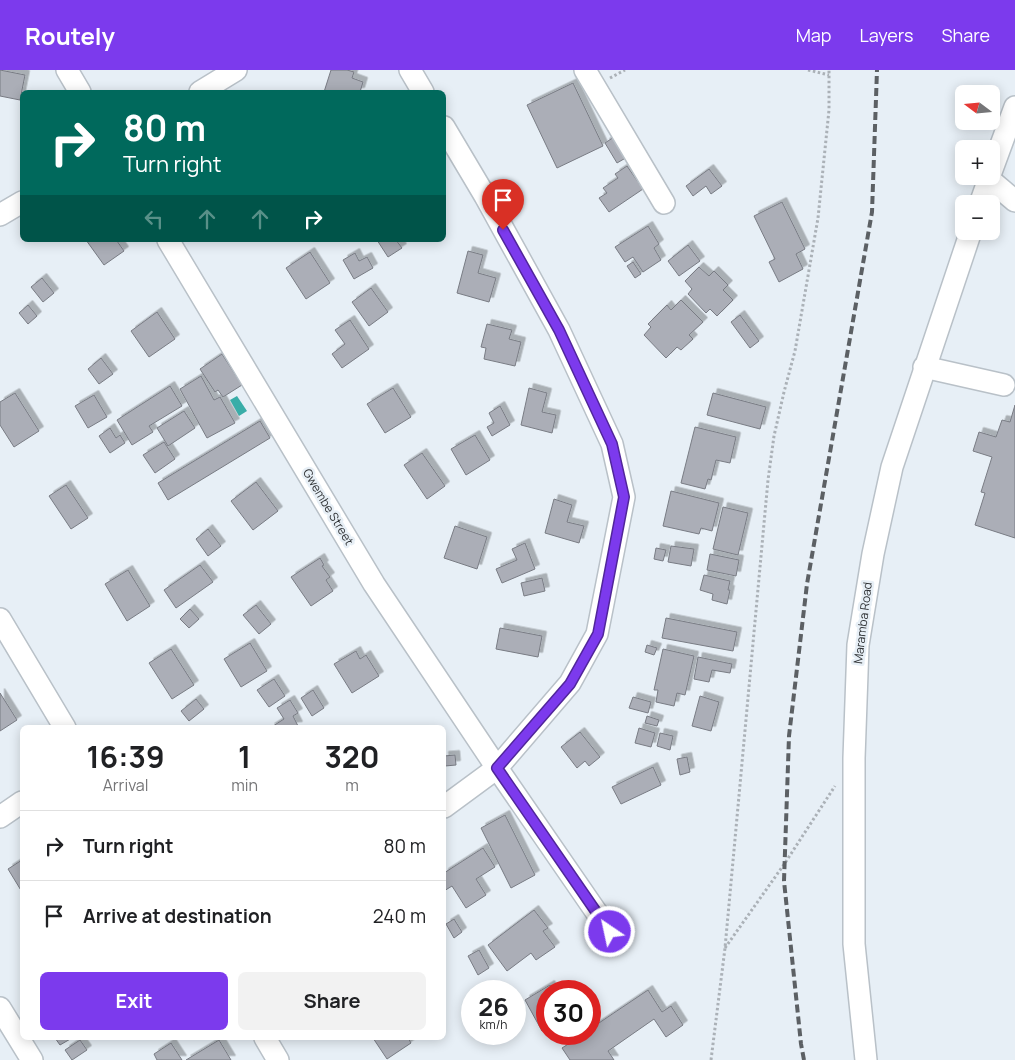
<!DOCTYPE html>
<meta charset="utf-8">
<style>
:root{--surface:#fff;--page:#f2f2f2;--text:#202124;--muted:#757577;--line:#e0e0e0;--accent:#7c3aed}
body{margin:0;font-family:Manrope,sans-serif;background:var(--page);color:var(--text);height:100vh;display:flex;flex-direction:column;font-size:19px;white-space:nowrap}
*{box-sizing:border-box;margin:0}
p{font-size:16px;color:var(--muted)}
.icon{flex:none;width:28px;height:28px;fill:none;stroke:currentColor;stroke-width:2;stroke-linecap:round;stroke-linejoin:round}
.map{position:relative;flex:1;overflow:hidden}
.side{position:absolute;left:20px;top:655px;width:426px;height:315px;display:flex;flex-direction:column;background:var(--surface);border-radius:8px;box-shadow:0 2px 12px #0003}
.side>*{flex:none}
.top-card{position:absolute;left:20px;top:20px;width:426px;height:152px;border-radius:8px;box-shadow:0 2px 12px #0003;background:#00695c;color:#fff;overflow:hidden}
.needle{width:32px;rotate:286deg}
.tools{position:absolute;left:955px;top:15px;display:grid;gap:10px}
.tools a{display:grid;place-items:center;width:45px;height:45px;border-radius:8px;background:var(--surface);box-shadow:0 2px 12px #0003;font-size:25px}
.speed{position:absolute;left:461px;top:910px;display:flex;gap:10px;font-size:25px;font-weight:700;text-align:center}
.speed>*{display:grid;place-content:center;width:65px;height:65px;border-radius:50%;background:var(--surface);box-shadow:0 2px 12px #0003;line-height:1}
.speed small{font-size:12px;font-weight:400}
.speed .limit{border:8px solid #d22;background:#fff;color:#111}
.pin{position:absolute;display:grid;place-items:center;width:42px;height:42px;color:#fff;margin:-51px -21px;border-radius:50% 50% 50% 0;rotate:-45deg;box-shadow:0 0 5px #0007}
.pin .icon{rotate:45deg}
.me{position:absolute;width:55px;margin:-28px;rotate:326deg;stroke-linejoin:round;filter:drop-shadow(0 0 4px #0008)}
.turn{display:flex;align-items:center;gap:18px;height:105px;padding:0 20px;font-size:22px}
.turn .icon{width:65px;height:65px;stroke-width:2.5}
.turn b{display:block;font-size:35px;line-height:42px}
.lanes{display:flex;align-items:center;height:48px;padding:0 20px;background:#0003;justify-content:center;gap:25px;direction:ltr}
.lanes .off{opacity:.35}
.eta{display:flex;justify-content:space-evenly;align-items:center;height:85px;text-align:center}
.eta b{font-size:30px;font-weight:700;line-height:35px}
.cta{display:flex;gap:10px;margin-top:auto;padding:10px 20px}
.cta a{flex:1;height:58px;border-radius:8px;background:var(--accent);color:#fff;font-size:20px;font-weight:700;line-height:58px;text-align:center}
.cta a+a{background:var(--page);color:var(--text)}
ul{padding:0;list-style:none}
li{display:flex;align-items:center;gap:15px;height:70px;padding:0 20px;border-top:1px solid var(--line)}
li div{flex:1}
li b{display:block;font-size:19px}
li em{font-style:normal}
header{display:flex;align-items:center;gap:30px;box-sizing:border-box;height:70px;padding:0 25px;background:var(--accent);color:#fff}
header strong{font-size:24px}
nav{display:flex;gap:28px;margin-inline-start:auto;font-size:18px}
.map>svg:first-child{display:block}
</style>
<header>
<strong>Routely</strong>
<nav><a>Map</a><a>Layers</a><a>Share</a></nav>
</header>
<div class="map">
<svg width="1015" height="990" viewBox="0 0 1015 990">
<defs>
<filter id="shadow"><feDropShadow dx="4.5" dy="-4.5" stdDeviation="0" flood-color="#0004"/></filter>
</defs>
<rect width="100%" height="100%" fill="#e7eff6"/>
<!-- water -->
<polygon fill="#39ada8" points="237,326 247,341 239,346 230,330"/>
<!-- building -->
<g fill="#abaeb7" stroke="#797c84" filter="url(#shadow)">
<polygon points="0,0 25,5 20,30 0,26"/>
<polygon points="331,0 347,0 354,2 352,8 363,12 360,22 324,22"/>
<polygon points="573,13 603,76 557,98 527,35"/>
<polygon points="617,65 629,86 617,93 605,73"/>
<polygon points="627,96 643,119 609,142 599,128 607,123 603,118 618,108 615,104"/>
<polygon points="709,99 722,116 711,124 706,116 693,126 686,116"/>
<polygon points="782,132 805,179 796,184 803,199 779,212 769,192 775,189 754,146"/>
<polygon points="648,156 659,174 654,178 661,190 643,202 633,187 625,192 615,177"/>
<polygon points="86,170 119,170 117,171 124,181 104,195"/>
<polygon points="377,170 396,170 402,178 388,187"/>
<polygon points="688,175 700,191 679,206 668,191"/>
<polygon points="468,181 483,185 478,203 496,208 489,232 457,223"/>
<polygon points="310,182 330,213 306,229 286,198"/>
<polygon points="355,183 359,191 367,187 373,198 354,209 343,190"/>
<polygon points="633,192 641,204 635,208 627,196"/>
<polygon points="699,197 709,206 714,201 728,215 723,220 733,230 717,246 710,239 706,243 688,224 692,219 685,211"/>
<polygon points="42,208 54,223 43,232 31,217"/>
<polygon points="371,218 388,242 369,256 352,232"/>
<polygon points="681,230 703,252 689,265 693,269 681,280 677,277 666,288 644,265 651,257 648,254 667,235 671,240"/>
<polygon points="28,235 37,246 28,254 19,243"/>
<polygon points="157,242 175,269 149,287 131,261"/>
<polygon points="740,245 759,271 750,278 731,252"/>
<polygon points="350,250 369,279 342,298 332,284 345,274 335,260"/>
<polygon points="487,254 512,260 509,269 521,272 515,296 484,289 486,278 481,277"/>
<polygon points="222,284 242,315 223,327 218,320 215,322 200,299"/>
<polygon points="101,288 113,304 99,314 88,299"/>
<polygon points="201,306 214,330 220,327 235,353 207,368 180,319"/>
<polygon points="170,316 182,336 149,356 153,362 132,375 117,350"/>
<polygon points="393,318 411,347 385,363 367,334"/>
<polygon points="529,318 547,323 542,342 556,345 552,363 521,355"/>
<polygon points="15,323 39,361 14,377 0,355 0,332"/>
<polygon points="713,323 766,337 760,359 707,345"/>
<polygon points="94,325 107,347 88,358 75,336"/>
<polygon points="1015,335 1015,468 975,455 985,423 981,422 992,387 973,381 979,362 996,367 1002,350 1010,352"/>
<polygon points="500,336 510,355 492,366 487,357 494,353 489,343"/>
<polygon points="184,341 195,358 168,376 157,358"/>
<polygon points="260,351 270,368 168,430 158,413"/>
<polygon points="695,357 736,367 730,393 716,390 711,410 708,409 705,419 681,413"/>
<polygon points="110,358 116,368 120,365 125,373 110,383 99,366"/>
<polygon points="475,365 490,390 466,405 451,379"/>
<polygon points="164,372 175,389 155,403 143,385"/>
<polygon points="422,383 445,416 427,429 404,395"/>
<polygon points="256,412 278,441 253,460 231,431"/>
<polygon points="66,415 88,448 71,459 49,426"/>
<polygon points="671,421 719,433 712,461 701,458 699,464 663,456"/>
<polygon points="554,429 572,435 567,452 584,456 579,473 545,463"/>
<polygon points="723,437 748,443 738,485 713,479"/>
<polygon points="455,456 487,467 477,499 444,488"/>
<polygon points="208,459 221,476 208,486 196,469"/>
<polygon points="525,473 535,499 502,513 496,499 517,490 512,479"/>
<polygon points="671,476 694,479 691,496 668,492"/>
<polygon points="656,478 666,480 663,491 654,489"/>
<polygon points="710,484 739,490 736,506 707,500"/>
<polygon points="320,488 324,495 322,496 330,507 326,510 333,521 311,536 291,507"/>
<polygon points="200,495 213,512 176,538 164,520"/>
<polygon points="128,500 150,536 127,551 105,514"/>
<polygon points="704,505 730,511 728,520 730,520 727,534 712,530 713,524 700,520"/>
<polygon points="542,508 545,521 524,526 521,513"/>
<polygon points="256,535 271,554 259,564 243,545"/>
<polygon points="190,539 199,549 189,558 180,549"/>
<polygon points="666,548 737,562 733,581 662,568"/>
<polygon points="500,558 542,566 538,587 496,579"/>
<polygon points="250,573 267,601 241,617 224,589"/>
<polygon points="647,575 657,578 654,585 645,582"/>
<polygon points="171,579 194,615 172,629 149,593"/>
<polygon points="663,579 694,586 685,625 677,623 674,636 656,632 658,620 654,620"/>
<polygon points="356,581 360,589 366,585 379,606 352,623 334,594"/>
<polygon points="698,587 732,594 730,603 712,600 709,612 694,609"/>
<polygon points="274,609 285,626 269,637 257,620"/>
<polygon points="313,620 324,638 312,646 301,628"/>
<polygon points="0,623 17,650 0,661"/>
<polygon points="700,626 719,632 711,661 692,656"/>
<polygon points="633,627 651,632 648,643 629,638"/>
<polygon points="196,629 204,639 189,651 181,641"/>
<polygon points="290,630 298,643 293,646 298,656 270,658 284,649 277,638"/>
<polygon points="647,646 659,650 657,656 645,653"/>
<polygon points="639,658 655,663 651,677 635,673"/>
<polygon points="580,662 600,687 589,696 585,691 577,698 561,677"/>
<polygon points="660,663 673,666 670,680 657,676"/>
<polygon points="455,685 456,695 445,696 444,686"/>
<polygon points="687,687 690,702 680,705 677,689"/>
<polygon points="653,697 661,715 621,734 612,717"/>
<polygon points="505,745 535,805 511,818 481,758"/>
<polygon points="483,778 495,797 476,809 486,825 466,838 452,816 444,821 444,803"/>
<polygon points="22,790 22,822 8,799"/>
<polygon points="534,840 548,858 543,861 555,877 536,890 531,883 507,901 488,875"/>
<polygon points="454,849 462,862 454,868 446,854"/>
<polygon points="479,880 489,898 478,905 468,886"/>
<polygon points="550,915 553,921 548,921 548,958 542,961 525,930"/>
<polygon points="648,920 662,942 671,936 683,955 666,967 654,949 608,981 614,990 570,990 562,978 584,964 590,964 590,959"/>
<polygon points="472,937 472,951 469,953 463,943"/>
<polygon points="55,968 72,968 60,975"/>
<polygon points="373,968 408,968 411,973 387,989"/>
<polygon points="80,970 87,980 72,990 65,980"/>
<polygon points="219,970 231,990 186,990"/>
<polygon points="171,973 182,990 157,990 154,984"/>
</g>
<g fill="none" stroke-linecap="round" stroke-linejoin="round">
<defs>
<g id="minor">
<polyline points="67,0 80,22"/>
<polyline points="410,0 423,22"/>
<polyline points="585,0 664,133"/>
<polyline points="200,22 236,0"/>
<polyline points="444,57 485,126 559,260 612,374 624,427 597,564 570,613 497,698 444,737"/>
<polyline points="991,102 1015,37"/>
<polyline points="989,109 1015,131"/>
<polyline points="980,134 990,106"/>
<polyline points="0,145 22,132"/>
<polyline points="168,170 374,514 497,698 610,862"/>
<polyline points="924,297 1004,315"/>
<polyline points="0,549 65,658"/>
<polyline points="0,747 22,732"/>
<polyline points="0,938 32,990"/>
<polyline points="265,968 278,990"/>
<polyline points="866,990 854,874 854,688 858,575 873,484 892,397 971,161"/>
</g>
</defs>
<!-- minor casing -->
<use href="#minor" stroke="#b9c1c8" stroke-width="24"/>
<!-- path -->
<g stroke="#abb1b7" stroke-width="3" stroke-dasharray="2.5 2.5" stroke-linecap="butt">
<polyline points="808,0 829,5"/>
<polyline points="610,8 625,0"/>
<polyline points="725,878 785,793 835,716"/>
<polyline points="711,990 725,878 768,410 774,366 784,322 795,281 818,148 829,40 829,0"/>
</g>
<!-- minor -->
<use href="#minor" stroke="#fff" stroke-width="21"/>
<!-- rail -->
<polyline stroke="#5c6064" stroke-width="4" stroke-dasharray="8 4" stroke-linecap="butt" points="804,990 801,974 784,811 789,666 807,514 872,142 877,0"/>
</g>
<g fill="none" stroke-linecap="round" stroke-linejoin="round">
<defs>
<polyline id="route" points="503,160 559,260 612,374 624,427 598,564 570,614 497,698 610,862"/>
</defs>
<!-- route casing -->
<use href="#route" stroke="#51269a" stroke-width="12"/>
<!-- route -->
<use href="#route" stroke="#7c3aed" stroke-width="9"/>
</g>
<g text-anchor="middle" stroke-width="5" stroke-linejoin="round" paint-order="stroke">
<!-- street labels -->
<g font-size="12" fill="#313437" stroke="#e7eff6">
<text transform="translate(328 437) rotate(59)" y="4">Gwembe Street</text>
<text transform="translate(863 553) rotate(-83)" y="4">Maramba Road</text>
</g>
</g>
</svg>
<div class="tools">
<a><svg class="needle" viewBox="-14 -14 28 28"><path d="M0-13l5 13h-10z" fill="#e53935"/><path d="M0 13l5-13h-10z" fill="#757577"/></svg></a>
<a>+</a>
<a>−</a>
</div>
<div class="speed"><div>26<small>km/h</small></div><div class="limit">30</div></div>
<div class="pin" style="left:503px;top:160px;background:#d93025"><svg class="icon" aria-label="arrive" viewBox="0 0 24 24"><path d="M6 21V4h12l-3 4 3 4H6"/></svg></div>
<svg class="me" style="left:610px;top:862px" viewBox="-20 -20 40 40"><circle r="17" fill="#7c3aed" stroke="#fff" stroke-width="3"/><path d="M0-11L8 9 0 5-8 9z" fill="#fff"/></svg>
<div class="top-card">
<div class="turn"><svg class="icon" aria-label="right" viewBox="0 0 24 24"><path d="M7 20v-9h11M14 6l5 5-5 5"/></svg><div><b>80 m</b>Turn right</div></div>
<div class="lanes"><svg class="icon off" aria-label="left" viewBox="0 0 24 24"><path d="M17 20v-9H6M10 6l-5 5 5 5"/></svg><svg class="icon off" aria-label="ahead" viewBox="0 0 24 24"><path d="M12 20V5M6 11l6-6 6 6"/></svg><svg class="icon off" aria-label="ahead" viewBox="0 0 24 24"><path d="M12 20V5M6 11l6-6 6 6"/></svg><svg class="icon" aria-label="right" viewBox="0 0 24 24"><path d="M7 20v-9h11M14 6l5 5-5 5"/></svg></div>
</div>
<section class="side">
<div class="eta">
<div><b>16:39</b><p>Arrival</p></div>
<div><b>1</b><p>min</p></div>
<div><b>320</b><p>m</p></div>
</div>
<ul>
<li><svg class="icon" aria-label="right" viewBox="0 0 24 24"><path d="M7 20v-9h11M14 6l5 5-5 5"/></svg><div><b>Turn right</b></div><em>80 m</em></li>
<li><svg class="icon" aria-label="arrive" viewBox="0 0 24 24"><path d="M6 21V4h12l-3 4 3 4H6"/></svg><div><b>Arrive at destination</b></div><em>240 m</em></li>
</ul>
<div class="cta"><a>Exit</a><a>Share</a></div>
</section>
</div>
